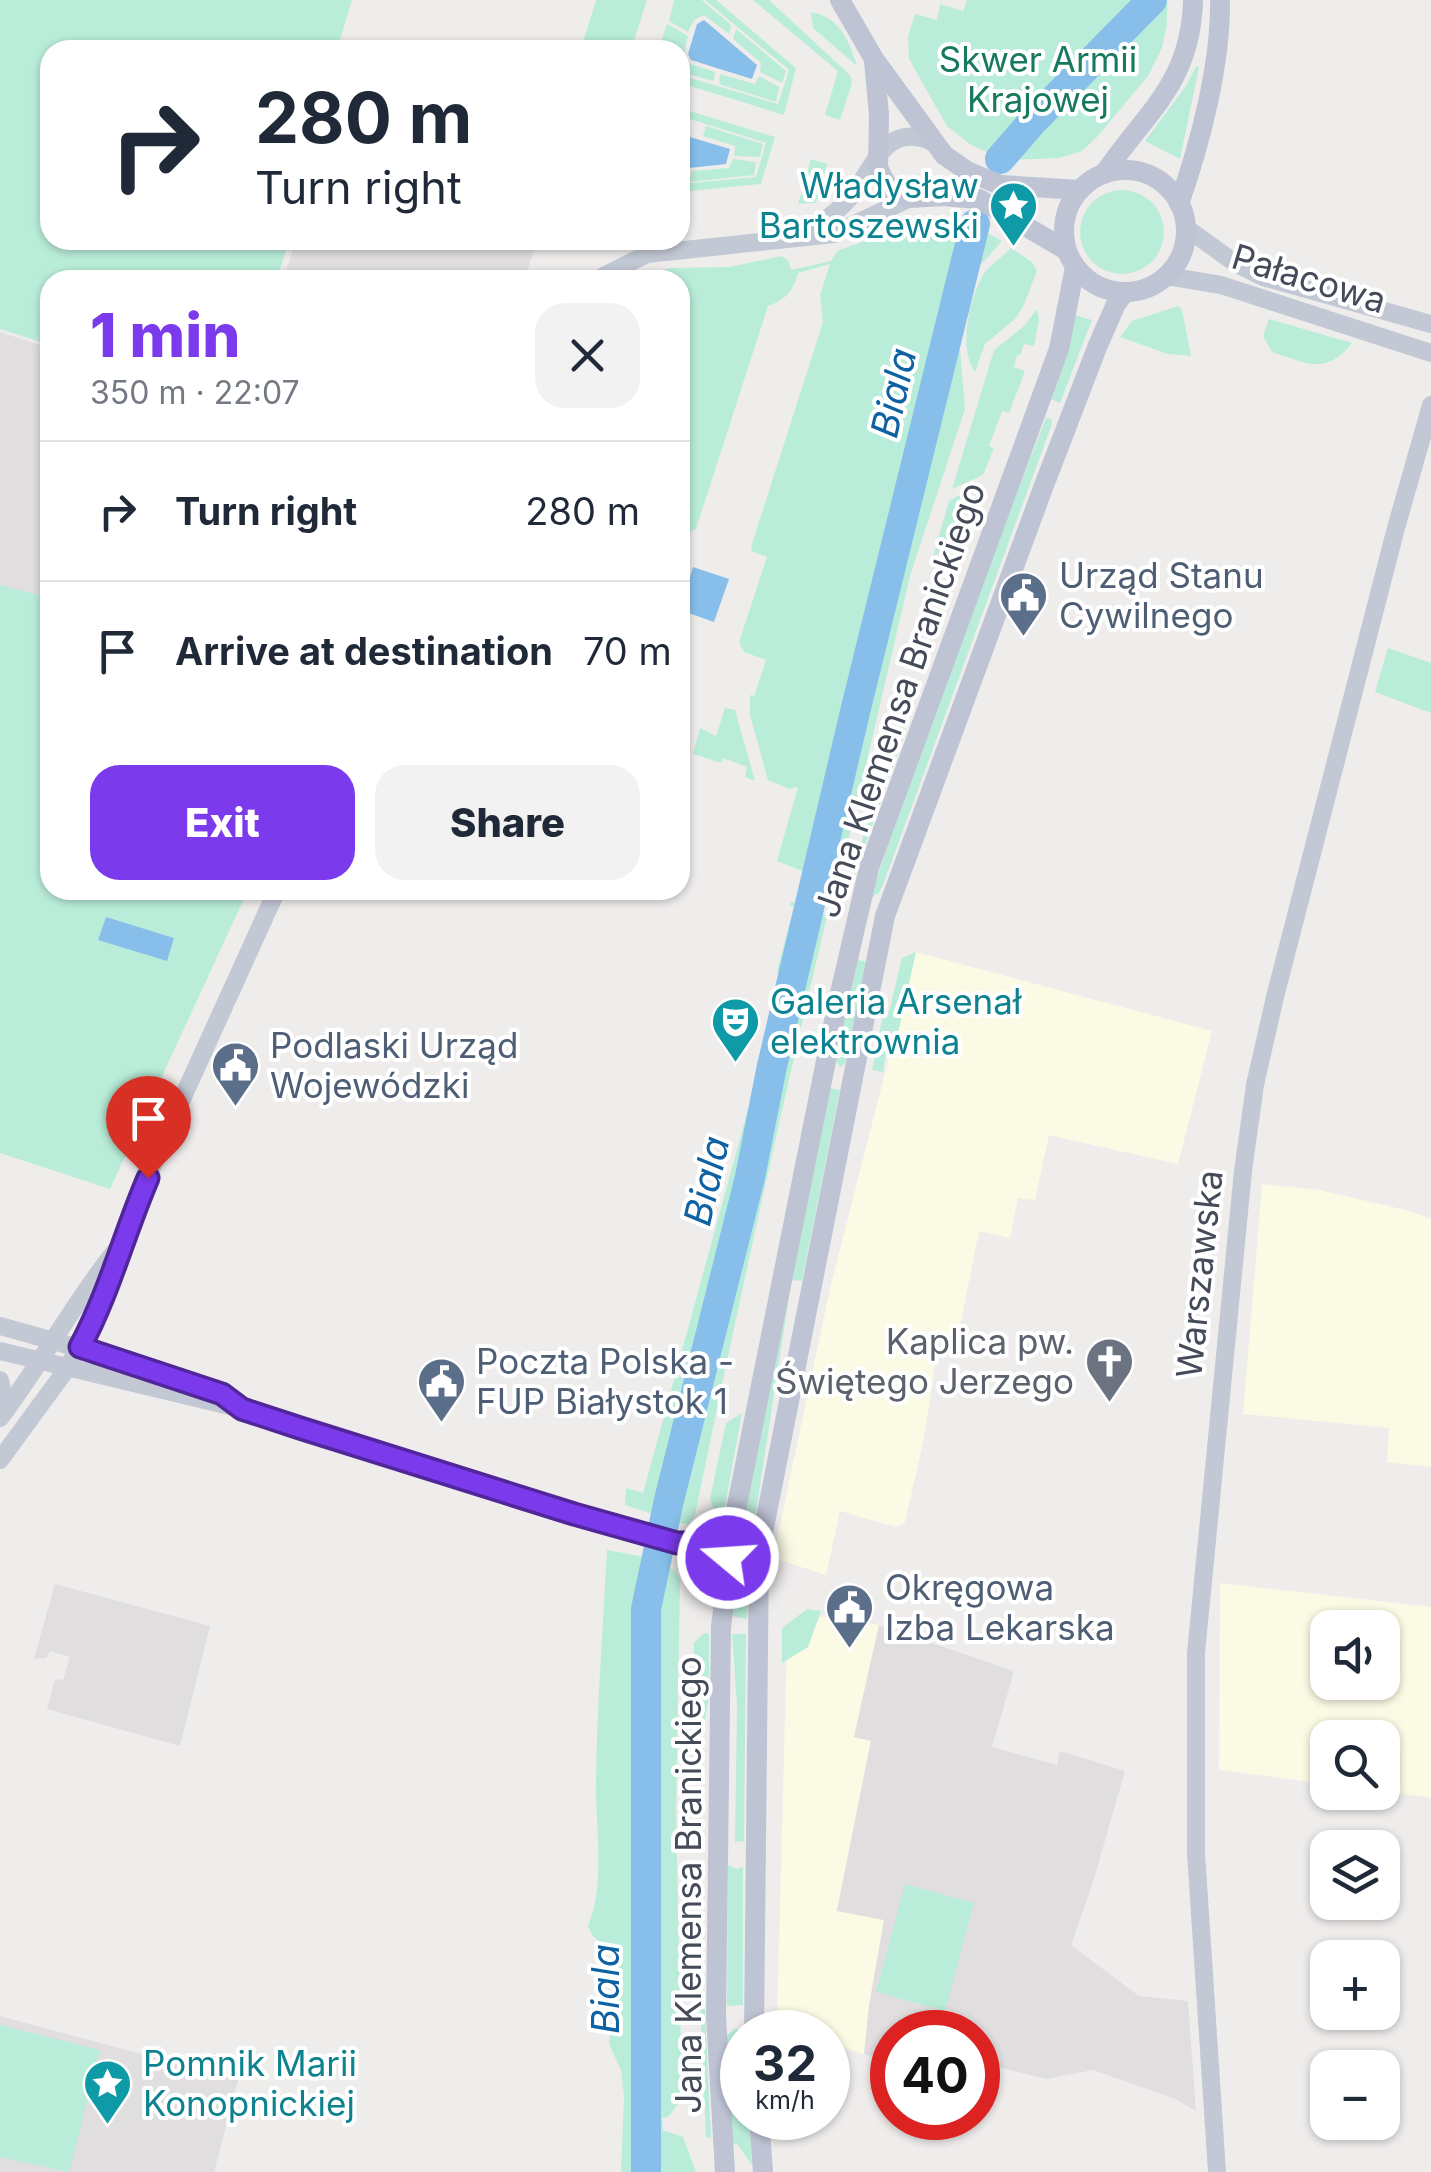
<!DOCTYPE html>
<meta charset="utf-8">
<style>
:root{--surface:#fff;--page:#f2f2f3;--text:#1f2937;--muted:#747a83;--line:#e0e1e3;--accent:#7c3aed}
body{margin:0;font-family:Inter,sans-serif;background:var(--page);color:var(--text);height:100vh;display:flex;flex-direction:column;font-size:38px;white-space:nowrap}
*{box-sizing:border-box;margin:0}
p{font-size:32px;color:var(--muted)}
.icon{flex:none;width:55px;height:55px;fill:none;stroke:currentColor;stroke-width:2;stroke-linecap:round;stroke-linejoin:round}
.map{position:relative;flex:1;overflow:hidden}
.details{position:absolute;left:40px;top:270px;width:650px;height:630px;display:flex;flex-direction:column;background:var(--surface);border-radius:30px;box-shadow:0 2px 8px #0004}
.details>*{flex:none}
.guide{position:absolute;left:40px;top:40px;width:650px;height:210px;border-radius:30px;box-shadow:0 2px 8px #0004;background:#fff;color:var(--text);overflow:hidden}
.fabs{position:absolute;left:1310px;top:1610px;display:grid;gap:20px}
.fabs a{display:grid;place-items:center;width:90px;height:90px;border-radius:20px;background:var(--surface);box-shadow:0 2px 8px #0004;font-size:50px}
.speed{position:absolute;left:720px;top:2010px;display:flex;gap:20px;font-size:50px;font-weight:700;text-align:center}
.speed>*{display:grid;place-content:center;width:130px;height:130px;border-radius:50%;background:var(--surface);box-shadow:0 2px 8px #0004;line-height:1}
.speed small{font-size:25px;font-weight:400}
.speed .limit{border:15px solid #d22;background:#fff;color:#111}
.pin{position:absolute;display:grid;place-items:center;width:85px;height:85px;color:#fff;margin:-102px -42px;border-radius:50% 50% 50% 0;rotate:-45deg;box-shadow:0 0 10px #0007}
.pin .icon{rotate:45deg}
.me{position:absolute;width:110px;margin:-55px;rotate:288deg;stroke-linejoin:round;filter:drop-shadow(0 0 8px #0008)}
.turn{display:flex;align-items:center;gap:35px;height:210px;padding:0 50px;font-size:45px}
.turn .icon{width:130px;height:130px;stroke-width:2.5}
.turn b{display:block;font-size:70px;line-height:85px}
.round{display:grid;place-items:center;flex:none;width:105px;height:105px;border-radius:30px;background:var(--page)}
.headline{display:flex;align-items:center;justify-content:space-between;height:170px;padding:0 50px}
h1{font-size:60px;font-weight:800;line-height:75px;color:var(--accent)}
.button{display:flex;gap:20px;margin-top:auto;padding:20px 50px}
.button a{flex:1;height:115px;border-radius:30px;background:var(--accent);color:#fff;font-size:40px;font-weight:800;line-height:115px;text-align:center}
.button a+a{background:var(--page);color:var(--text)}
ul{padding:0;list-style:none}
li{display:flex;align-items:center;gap:30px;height:140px;padding:0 50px;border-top:2px solid var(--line)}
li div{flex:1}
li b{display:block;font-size:38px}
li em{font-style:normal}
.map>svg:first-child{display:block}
</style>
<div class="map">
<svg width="1431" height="2172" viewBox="0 0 1431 2172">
<rect width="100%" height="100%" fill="#efedec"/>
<!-- commercial -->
<g fill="#fbfae4" fill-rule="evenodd">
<polygon points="916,952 1212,1031 1178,1164 1049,1135 1035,1200 1018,1198 1010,1238 979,1231 957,1341 939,1337 924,1438 905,1522 896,1527 840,1511 826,1575 773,1558 831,1284"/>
<polygon points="1262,1184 1319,1190 1410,1211 1431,1219 1431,1467 1387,1462 1389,1428 1243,1414"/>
<path d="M 1220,1583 L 1431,1607 L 1431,1798 L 1383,1791 L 1382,1738 L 1328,1738 L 1327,1784 L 1219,1770 ZM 1328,1628 L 1382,1628 L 1382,1682 L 1328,1682 Z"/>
<polygon points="810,1615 879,1625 854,1736 871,1740 837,1910 884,1920 869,2006 864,2054 828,2043 828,2032 789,2032 777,2019 787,1641"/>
</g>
<!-- education -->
<g fill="#e0dede">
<polygon points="296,240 487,240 534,251 524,280 283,280"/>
<polygon points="0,332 50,348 50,598 0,585"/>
<polygon points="55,1584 210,1626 180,1746 47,1709 55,1679 63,1680 70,1657 50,1651 46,1658 34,1659"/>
<polygon points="879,1625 1014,1671 992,1747 1057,1765 1060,1751 1125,1771 1094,1879 1071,1945 1139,1996 1188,2001 1196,2111 1173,2098 1093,2070 1046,2079 978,2062 978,2032 892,2032 892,2062 864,2054 869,2006 884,1920 837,1911 871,1741 854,1737"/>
<polygon points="0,2016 238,2080 214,2172 0,2172"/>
</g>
<!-- green -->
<g fill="#baedd9">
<polygon points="0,0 352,0 337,50 50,50 50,240 289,240 277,280 50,280 50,345 0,329"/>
<polygon points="596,0 647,0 631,50 602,44 600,50 593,50 594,45 583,42"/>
<polygon points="674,0 702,0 731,25 729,34 704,15 694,20 688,32 669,21"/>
<polygon points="705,0 716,0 796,68 784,115 680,83 680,75 778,104 789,70"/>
<polygon points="753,0 769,0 850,75 852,83 840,120 825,115 838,71"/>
<polygon points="967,0 1167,0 1167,24 1162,48 1148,76 1096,138 1082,151 1059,158 1007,160 971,145 947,126 909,59 908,36 915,14 937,20 940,4 963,11"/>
<path d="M 811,12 C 840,17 849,41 857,66 L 813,28 Z"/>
<polygon points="667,24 688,36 684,55 688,63 715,72 714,81 680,72 680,50 658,50"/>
<polygon points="736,29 786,71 782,83 760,72 761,63 733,39"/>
<polygon points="1196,66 1199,67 1180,159 1145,141 1186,86"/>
<polygon points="720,74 755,84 759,76 779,87 776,102 719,84"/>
<polygon points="680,108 775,137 761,184 680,192 680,184 756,177 766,143 680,116"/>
<polygon points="706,126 763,144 760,157 734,156 735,146 703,136"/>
<polygon points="733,159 756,162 754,175 688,182 692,171 729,168"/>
<polygon points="811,159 827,164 816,203 798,204"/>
<circle cx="1122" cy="232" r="42"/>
<path d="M 944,220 L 967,222 L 1002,241 L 971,276 L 958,325 L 965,409 L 910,576 L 838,885 L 777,861 L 798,787 L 789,789 L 768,780 L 750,715 L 750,695 L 754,696 L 766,660 L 744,652 L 739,642 L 767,557 L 753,552 L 751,547 L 823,322 L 820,295 L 830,264 L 798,273 C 793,292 785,300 768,306 L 696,529 L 691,532 L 680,529 L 680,280 L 632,280 L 670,268 L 729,267 L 782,256 L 788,260 L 791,270 L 831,261 L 837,251 L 906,226 Z"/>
<path d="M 1011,248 L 1032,262 L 1037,271 L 1023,307 L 1015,319 L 985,344 L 975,372 C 958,348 969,301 982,277 C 988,265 1002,258 1011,248 Z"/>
<polygon points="1178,306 1182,310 1191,356 1168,354 1120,337 1132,321"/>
<polygon points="1037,309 1039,320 1034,346 1024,344 1020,355 1017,355 1014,367 1025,371 1009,413 1002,411 989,446 994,448 983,475 952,489 994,350 1024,326"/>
<polygon points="1074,315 1092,320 1060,403 1051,399 1068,352"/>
<path d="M 1269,319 L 1352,343 C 1326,376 1306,363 1272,352 L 1263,336 Z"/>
<polygon points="1046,418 1051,419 1052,424 883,885 879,893 870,898 954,652"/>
<polygon points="959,495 964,505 949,549 933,556 949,501"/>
<polygon points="0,585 50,598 50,890 248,890 110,1189 0,1153"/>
<polygon points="1388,648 1431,663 1431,713 1375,692"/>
<polygon points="725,708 735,710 755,781 745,777 747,767 723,758 721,763 693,754 700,728 716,736"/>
<polygon points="902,726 906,730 851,885 889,732"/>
<path d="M 791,901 L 827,916 C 780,1115 736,1314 695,1515 L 689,1524 L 683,1524 L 625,1505 L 626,1488 L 643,1493 L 785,974 L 777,971 L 794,907 L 790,905 Z"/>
<polygon points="916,952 895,1047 887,1047 883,1072 872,1070 882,1020 889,1012 902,958"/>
<polygon points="855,959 867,962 845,1064 841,1067 836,1062"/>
<polygon points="830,1088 840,1090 802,1281 791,1280"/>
<polygon points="788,1304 755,1518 744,1516 787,1304"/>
<polygon points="742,1413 724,1512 714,1510 710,1499 726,1423"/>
<polygon points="743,1526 753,1529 747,1619 732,1616"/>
<path d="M 607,1550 L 655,1559 L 658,1568 L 658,1559 L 671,1563 L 669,1568 L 675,1571 L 680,1580 L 676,1810 L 682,2099 L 668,2117 L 662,2118 L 663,2130 L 683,2137 L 696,2172 L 621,2172 L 624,2097 L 621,2070 L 609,2044 L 616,1972 L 610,1951 L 593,1936 L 588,1926 C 606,1883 595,1826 596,1781 C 597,1704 603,1627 607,1550 Z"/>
<polygon points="807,1609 821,1611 808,1647 782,1663 782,1628"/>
<polygon points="704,1633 709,1634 709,1695 703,1733 698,1733 693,1700 694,1643"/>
<polygon points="732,1634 746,1634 744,1841 735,1842 737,1704"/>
<polygon points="728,1865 737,1869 743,1867 743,2005 727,2006"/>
<polygon points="905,1884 974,1903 945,2011 876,1992"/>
<polygon points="700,2009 705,2009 711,2138 706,2137"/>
<polygon points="0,2025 100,2050 69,2172 0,2157"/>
<polygon points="736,2028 742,2033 742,2118 749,2118 752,2165 738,2145 733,2144 727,2035"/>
</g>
<!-- water -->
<g fill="#87bfea">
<polygon points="704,20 757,65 752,79 691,60 688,54 697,24"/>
<polygon points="680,134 730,149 726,164 680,169"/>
<polygon points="693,567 729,579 714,622 680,610"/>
<polygon points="106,917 174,938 167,961 98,940"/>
</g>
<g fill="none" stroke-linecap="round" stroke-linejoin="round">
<!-- river -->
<g stroke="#87bfea" stroke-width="30">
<polyline points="1000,159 1033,121 1152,0"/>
<polyline points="646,2172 646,1609 669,1500 750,1177 772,1066 855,712 975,224"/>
</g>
<!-- tertiary -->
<g stroke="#c2c8d4" stroke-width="18">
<polyline points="1185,227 1235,263 1263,277 1431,324"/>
<path d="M 801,236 C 816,226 833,216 845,203 C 873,175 882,119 932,142"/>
<polyline points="1167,276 1221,285 1431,353"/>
<polyline points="596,280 647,254 834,234 910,198"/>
<polyline points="0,1326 114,1358 222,1394 238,1405"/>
<polyline points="0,1351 242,1409 677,1543 695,1555 728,1557"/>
<polyline points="0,1380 6,1410"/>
<path d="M 0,1418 C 41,1364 73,1304 115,1251"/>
<polyline points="0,1460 66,1370 99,1312 119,1247 162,1143 277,890"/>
<polyline points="1217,2172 1196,1853 1196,1653 1243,1171 1255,1085 1275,997 1396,528 1431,405"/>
</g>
<!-- secondary -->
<g stroke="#bfc4d5" stroke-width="20">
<polyline points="840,0 874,59 944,155 967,171 1000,185 1080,190"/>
<polyline points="874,61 879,115 878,168 889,189 910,198 942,196 979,199 1066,250"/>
<circle cx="1125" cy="231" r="61"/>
<path d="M 1104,174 C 1147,111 1191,83 1193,0"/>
<path d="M 1179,204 C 1200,144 1221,64 1220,0"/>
<polyline points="754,2032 759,1553 885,916 1043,488 1098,345 1116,304 1125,292"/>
<polyline points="759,2118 763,2172"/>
<polyline points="725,2172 716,2016 721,1627 734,1520 837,1006 869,868 1059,349 1075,267"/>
</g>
</g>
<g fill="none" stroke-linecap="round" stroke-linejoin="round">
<defs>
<path id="route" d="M 148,1178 C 124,1234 109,1293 80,1347 L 222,1394 L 242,1409 L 300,1428 L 574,1514 L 677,1543 L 698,1543 L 728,1558"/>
</defs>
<!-- route casing -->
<use href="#route" stroke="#51269a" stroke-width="25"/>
<!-- route -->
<use href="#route" stroke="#7c3aed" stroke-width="18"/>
</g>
<!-- icons -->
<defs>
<symbol id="sight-pin" viewBox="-11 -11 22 30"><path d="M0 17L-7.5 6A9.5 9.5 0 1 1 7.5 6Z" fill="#0f9aa8" stroke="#fff"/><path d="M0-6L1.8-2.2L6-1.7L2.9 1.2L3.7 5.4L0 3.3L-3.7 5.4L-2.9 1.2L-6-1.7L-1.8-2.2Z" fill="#fff"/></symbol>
<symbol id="civic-pin" viewBox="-11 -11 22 30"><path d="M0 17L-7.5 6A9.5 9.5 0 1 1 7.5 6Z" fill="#5c6f8a" stroke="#fff"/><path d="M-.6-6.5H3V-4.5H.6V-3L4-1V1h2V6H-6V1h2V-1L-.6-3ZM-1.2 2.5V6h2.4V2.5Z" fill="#fff"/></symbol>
<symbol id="theatre-pin" viewBox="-11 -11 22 30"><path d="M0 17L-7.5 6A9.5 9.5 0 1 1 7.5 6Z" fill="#0f9aa8" stroke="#fff"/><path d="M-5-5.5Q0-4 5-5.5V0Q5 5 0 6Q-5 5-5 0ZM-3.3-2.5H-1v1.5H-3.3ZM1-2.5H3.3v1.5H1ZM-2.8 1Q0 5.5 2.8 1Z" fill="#fff"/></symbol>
<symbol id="church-pin" viewBox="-11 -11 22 30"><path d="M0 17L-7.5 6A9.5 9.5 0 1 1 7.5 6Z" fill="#6b7280" stroke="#fff"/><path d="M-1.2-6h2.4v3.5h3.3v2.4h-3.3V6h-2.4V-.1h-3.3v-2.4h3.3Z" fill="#fff"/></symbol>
</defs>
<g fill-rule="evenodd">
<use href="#sight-pin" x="986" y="178" width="55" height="75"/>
<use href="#civic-pin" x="996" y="568" width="55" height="75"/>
<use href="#theatre-pin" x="708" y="994" width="55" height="75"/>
<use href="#civic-pin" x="208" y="1038" width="55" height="75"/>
<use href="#church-pin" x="1082" y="1334" width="55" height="75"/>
<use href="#civic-pin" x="414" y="1354" width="55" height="75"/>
<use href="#civic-pin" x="822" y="1580" width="55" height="75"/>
<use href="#sight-pin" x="80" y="2056" width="55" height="75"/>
</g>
<g text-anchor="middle" stroke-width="8" stroke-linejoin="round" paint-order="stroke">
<!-- park labels -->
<g font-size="35" fill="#17795e" stroke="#fff">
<text x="1038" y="72">Skwer Armii<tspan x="1038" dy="40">Krajowej</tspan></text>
</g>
<!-- culture labels -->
<g font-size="35" fill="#0d838f" stroke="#fff" text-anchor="start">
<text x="979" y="198" text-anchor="end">Władysław<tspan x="979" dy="40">Bartoszewski</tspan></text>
<text x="770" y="1014">Galeria Arsenał<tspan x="770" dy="40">elektrownia</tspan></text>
<text x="143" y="2076">Pomnik Marii<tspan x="143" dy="40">Konopnickiej</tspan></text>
</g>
<!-- street labels -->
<g font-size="35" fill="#454b59" stroke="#fff">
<text transform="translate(1309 279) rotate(17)" y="12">Pałacowa</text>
<text transform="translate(900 700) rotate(-71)" y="12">Jana Klemensa Branickiego</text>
<text transform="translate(1200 1274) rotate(-84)" y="12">Warszawska</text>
<text transform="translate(689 1885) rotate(-90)" y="12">Jana Klemensa Branickiego</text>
</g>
<!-- service labels -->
<g font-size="35" fill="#4e5e75" stroke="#fff" text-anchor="start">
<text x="1059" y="588">Urząd Stanu<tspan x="1059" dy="40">Cywilnego</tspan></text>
<text x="270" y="1058">Podlaski Urząd<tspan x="270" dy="40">Wojewódzki</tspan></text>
<text x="476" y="1374">Poczta Polska -<tspan x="476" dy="40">FUP Białystok 1</tspan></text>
<text x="885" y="1600">Okręgowa<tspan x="885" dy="40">Izba Lekarska</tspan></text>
</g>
<!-- worship labels -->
<g font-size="35" fill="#5b616d" stroke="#fff" text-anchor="end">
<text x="1074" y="1354">Kaplica pw.<tspan x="1074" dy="40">Świętego Jerzego</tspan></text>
</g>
<!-- water labels -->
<g font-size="38" font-style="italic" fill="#0e62a3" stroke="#fff">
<text transform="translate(894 393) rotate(-77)" y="13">Biala</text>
<text transform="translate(707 1181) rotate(-77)" y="13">Biala</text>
<text transform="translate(606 1989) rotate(-90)" y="13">Biala</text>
</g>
</g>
</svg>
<div class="fabs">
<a><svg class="icon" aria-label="sound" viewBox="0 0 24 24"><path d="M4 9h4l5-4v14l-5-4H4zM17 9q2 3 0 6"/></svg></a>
<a><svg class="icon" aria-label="search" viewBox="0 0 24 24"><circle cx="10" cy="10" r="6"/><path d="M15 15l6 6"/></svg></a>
<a><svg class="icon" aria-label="layers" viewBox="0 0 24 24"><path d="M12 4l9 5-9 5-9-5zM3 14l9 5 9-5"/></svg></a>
<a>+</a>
<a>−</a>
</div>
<div class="speed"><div>32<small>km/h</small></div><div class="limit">40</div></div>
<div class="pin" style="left:148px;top:1178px;background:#d93025"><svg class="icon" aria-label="arrive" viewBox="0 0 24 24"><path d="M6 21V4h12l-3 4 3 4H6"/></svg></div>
<svg class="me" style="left:728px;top:1558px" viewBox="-20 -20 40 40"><circle r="17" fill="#7c3aed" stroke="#fff" stroke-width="3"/><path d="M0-11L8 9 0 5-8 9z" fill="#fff"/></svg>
<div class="guide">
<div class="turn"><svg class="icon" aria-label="right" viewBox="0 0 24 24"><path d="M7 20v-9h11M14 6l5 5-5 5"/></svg><div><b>280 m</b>Turn right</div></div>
</div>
<section class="details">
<div class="headline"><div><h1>1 min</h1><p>350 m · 22:07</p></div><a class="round"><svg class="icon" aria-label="close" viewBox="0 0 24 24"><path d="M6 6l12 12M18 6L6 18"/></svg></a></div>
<ul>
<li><svg class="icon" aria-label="right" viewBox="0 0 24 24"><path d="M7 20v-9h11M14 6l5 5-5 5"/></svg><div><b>Turn right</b></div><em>280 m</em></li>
<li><svg class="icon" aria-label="arrive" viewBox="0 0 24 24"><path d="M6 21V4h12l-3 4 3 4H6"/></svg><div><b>Arrive at destination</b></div><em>70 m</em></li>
</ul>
<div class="button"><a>Exit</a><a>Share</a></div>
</section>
</div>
